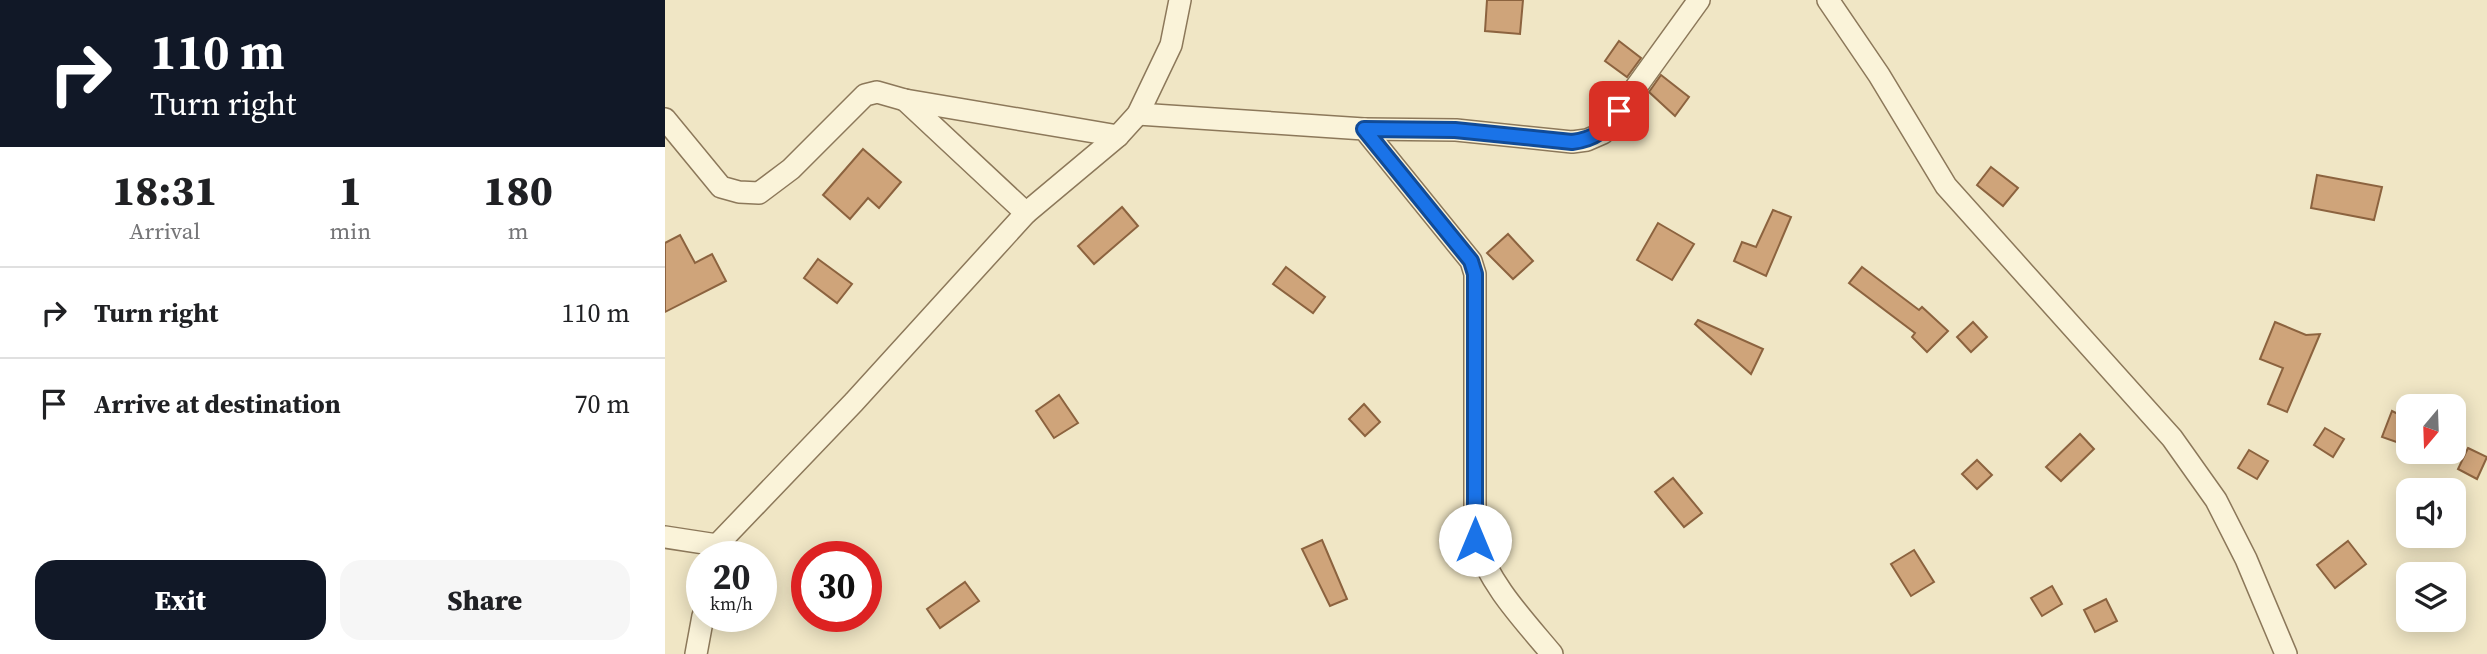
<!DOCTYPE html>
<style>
:root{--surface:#fff;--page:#f6f6f6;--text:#202124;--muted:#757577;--line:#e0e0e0;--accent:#111827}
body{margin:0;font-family:"Source Serif 4",serif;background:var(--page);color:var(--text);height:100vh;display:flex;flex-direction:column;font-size:26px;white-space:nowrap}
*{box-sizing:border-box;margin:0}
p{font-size:23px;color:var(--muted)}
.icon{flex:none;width:38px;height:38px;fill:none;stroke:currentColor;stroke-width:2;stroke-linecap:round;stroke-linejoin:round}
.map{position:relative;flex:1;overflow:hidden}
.side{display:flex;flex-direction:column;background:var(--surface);width:665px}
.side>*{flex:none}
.banner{background:#111827;color:#fff;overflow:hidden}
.needle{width:46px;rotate:199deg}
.controls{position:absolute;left:1731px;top:394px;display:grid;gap:14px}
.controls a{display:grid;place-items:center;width:70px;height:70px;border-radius:14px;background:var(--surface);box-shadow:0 4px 18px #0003;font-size:35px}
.speed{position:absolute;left:21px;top:541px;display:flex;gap:14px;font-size:35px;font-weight:700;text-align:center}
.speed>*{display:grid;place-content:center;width:91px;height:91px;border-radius:50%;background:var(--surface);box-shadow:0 4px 18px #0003;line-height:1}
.speed small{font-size:18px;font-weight:400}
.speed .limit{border:10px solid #d22;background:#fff;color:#111}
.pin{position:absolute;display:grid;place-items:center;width:60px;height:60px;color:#fff;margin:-30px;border-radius:14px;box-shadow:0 4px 10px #0006}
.me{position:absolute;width:77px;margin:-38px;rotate:0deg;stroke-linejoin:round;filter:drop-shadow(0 0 5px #0008)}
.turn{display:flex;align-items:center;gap:24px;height:147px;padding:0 35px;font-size:32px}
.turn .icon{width:91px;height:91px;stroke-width:2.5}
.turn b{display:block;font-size:49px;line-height:60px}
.eta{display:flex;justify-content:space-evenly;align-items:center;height:119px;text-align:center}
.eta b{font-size:42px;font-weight:800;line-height:49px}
.cta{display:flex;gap:14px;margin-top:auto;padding:14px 35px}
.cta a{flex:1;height:80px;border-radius:21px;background:var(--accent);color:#fff;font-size:28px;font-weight:800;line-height:80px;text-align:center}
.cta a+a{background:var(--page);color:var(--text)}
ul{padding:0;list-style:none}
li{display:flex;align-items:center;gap:21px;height:91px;padding:0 35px;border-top:2px solid var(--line)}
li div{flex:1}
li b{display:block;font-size:26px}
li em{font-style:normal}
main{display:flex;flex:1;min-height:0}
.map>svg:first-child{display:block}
</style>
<main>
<section class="side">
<div class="banner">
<div class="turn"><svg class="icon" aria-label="right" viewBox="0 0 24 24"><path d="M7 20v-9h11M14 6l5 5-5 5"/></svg><div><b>110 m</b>Turn right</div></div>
</div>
<div class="eta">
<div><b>18:31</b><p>Arrival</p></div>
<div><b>1</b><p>min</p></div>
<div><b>180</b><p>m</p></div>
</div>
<ul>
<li><svg class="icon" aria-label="right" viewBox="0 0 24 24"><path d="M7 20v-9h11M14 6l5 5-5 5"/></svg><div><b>Turn right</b></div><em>110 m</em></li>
<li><svg class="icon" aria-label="arrive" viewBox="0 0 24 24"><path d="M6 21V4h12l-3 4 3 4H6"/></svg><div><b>Arrive at destination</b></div><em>70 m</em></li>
</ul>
<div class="cta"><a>Exit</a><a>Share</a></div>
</section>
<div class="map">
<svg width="1822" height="654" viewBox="0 0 1822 654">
<rect width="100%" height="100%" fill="#f0e6c5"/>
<!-- building -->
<g fill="#cfa47a" stroke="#8c633f" stroke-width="2">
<polygon points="822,0 858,0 855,34 820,31"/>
<polygon points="954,41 976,58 962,77 940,61"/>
<polygon points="996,75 1024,97 1010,116 984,92"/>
<polygon points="198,149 236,182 214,208 203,198 185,219 158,195"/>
<polygon points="1326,167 1353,188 1338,206 1312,185"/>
<polygon points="1652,175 1717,187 1709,220 1646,208"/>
<polygon points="457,207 473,226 429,264 413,246"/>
<polygon points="1108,210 1126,217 1101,276 1069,261 1077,242 1091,247"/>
<polygon points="993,223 1029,244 1007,280 972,260"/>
<polygon points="843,234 868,261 848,279 822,253"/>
<polygon points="15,235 30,263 47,254 61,281 0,312 0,243"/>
<polygon points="153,259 187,284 172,303 139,278"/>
<polygon points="621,267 660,297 648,313 608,284"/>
<polygon points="1197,267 1254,310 1257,307 1283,331 1262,352 1247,337 1250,333 1184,283"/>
<polygon points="1033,320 1098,349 1086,374 1030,324"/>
<polygon points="1308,322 1322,337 1306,352 1292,337"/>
<polygon points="1610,322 1641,335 1655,334 1622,412 1603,404 1618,368 1595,359"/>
<polygon points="394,395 413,423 389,438 371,411"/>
<polygon points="699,404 715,422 700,436 684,419"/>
<polygon points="1727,411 1743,419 1743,446 1717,437"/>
<polygon points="1660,428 1679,439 1668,457 1649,445"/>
<polygon points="1415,434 1429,449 1396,481 1381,467"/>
<polygon points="1803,448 1822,457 1812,479 1793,469"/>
<polygon points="1584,450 1603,461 1592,479 1573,468"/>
<polygon points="1312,460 1327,475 1312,489 1297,474"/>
<polygon points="1008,478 1037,513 1019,527 990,492"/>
<polygon points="657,540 682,599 665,606 637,549"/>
<polygon points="1683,541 1701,564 1670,588 1652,565"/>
<polygon points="1249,550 1269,582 1246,596 1226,564"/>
<polygon points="300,582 314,601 275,628 262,609"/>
<polygon points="1387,586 1397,604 1377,616 1366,598"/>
<polygon points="1441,599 1452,621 1430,632 1419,610"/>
</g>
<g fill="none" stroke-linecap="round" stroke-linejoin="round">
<defs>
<g id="street">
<polyline points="1163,0 1214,75 1281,186 1507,438 1551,500 1581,559 1621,654"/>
<polyline points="240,100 361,213"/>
<path d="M 473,114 L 699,129 L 806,261 L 810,274 L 810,540 C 825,585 857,618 887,654"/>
<polyline points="0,119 56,187 74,192 94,193 126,169 200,95 212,92 240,100 453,136"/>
<polyline points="699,129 791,130 907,142 922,140 938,133 1034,0"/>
<polyline points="0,537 52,545"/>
<polyline points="50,556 52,545 189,402 361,213 453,136 473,114 506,45 515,0"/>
<polyline points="31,654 38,616"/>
</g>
</defs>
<!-- street casing -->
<use href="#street" stroke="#8c785a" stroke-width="24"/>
<!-- street -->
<use href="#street" stroke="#faf3d9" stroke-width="21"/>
</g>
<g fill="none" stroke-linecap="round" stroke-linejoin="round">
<defs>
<path id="route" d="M 810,540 L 810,274 L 806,261 L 699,129 L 790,130 L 907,142 C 931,139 940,130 954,111"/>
</defs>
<!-- route casing -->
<use href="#route" stroke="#114b97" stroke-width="18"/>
<!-- route -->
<use href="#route" stroke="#1a73e8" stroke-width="12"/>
</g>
</svg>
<div class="controls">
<a><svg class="needle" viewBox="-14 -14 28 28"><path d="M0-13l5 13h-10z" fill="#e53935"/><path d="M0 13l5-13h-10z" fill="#757577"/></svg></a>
<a><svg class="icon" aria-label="sound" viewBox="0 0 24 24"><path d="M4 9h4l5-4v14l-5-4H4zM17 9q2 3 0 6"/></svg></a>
<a><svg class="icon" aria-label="layers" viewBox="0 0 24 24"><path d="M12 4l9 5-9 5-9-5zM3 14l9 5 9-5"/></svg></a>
</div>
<div class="speed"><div>20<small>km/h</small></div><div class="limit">30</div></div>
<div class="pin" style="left:954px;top:111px;background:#d93025"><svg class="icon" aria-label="arrive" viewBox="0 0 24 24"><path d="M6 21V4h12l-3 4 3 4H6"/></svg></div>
<svg class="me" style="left:810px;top:540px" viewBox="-20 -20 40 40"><circle r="19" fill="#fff"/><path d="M0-13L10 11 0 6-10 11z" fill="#1a73e8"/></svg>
</div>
</main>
